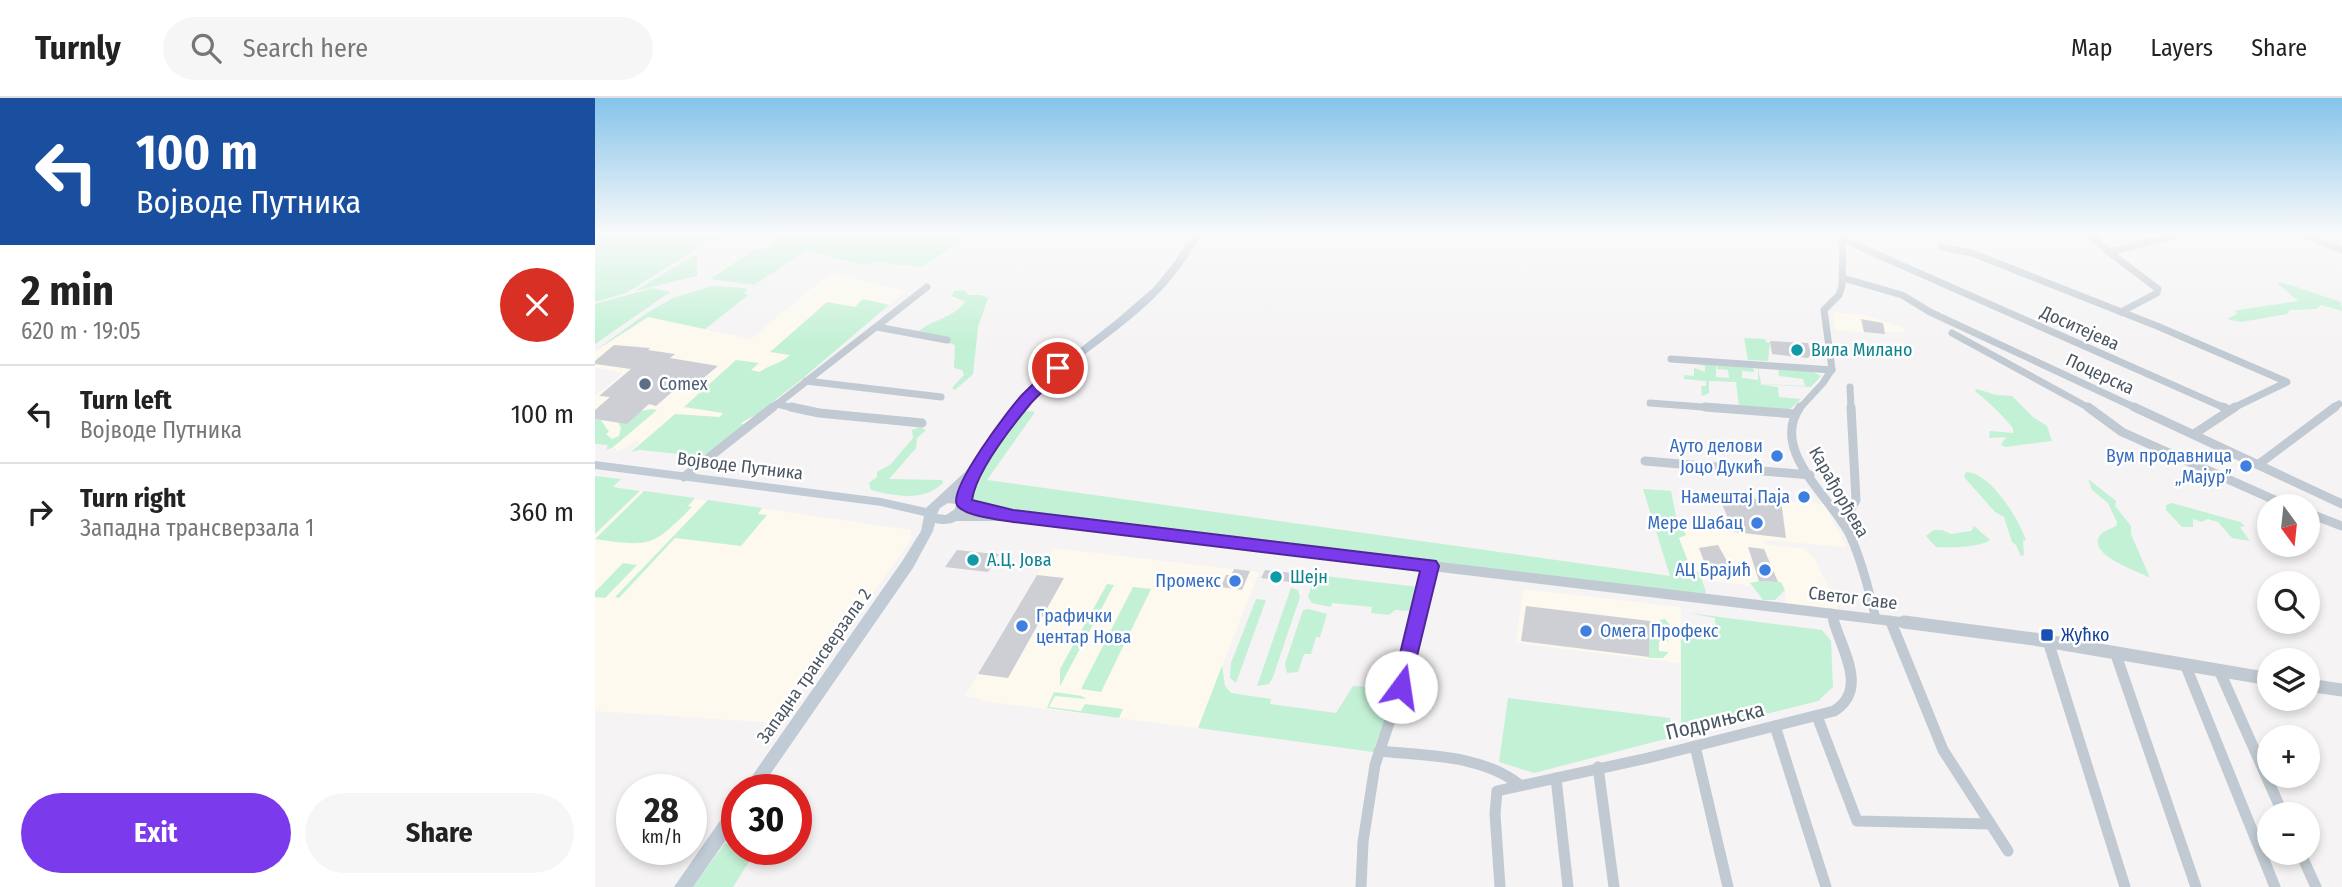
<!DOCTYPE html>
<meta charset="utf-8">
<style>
:root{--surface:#fff;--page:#f6f6f6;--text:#222;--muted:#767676;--line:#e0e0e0;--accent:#7c3aed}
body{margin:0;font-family:"Fira Sans Condensed",sans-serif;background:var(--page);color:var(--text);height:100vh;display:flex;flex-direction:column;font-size:26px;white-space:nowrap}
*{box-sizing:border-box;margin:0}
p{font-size:23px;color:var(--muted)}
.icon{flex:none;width:38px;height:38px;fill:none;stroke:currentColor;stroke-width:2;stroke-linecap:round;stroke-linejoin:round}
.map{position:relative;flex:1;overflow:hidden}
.drawer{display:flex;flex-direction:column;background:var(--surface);width:595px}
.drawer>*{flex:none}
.top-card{background:#1a4fa0;color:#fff;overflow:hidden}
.needle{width:46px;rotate:165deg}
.fabs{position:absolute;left:1662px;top:396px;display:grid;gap:14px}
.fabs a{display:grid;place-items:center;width:63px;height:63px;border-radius:50%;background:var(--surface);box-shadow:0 4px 10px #0003;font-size:35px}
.speed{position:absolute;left:21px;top:676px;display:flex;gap:14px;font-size:35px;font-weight:700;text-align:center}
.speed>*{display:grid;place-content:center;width:91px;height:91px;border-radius:50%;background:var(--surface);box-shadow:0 4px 10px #0003;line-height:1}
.speed small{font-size:18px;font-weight:400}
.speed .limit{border:10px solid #d22;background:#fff;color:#111}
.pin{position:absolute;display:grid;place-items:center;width:60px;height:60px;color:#fff;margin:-30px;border:4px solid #fff;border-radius:50%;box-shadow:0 2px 7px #0007}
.me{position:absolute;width:77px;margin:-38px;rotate:14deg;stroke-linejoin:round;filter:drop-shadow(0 0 5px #0008)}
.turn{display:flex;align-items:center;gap:24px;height:147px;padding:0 21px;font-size:32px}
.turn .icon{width:91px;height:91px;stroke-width:2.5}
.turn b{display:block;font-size:49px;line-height:60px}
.round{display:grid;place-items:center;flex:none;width:74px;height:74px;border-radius:37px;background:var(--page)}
.headline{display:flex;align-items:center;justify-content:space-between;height:119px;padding:0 21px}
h1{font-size:42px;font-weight:700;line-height:52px}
.cta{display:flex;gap:14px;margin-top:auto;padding:14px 21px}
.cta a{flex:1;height:80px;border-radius:42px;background:var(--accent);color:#fff;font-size:28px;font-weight:700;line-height:80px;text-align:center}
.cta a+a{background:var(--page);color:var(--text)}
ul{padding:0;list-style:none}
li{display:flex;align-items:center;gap:21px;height:98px;padding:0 21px;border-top:2px solid var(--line)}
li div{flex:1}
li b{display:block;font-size:26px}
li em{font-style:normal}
header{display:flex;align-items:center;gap:42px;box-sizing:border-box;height:98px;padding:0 35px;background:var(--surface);border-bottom:2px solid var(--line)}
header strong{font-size:33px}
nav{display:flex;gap:38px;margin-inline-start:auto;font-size:24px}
.search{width:490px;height:63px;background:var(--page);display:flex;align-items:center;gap:18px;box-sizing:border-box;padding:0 24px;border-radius:38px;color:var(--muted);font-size:26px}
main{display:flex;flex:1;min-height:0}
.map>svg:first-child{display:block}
</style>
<header>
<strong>Turnly</strong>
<div class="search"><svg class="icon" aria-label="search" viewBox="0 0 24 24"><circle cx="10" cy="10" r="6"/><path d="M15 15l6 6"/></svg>Search here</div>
<nav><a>Map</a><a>Layers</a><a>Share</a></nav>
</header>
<main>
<section class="drawer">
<div class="top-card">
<div class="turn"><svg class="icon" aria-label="left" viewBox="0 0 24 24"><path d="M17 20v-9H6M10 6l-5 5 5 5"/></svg><div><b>100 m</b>Војводе Путника</div></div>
</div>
<div class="headline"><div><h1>2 min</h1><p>620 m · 19:05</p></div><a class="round" style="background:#d93025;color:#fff"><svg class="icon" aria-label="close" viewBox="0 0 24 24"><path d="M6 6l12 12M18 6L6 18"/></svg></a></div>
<ul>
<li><svg class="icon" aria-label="left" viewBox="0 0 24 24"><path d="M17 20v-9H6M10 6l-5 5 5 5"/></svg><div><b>Turn left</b><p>Војводе Путника</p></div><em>100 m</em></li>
<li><svg class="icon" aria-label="right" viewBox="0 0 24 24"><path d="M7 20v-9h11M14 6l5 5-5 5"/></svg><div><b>Turn right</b><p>Западна трансверзала 1</p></div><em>360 m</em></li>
</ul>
<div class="cta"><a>Exit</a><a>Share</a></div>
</section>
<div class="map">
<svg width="1747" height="789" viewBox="0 0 1747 789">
<rect width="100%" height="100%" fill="#f5f3f3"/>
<!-- commercial -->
<g fill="#fdf9ef">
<polygon points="235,175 311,193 207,281 101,363 102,358 45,352 36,354 46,343 40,343 23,354 20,350 11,352 13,347 0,346 0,298 28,275 0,270 0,253 53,219 156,241"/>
<polygon points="1237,214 1269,217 1310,230 1309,234 1290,234 1290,236 1240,232"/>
<polygon points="18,389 316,432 316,442 232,560 181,625 0,613 0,407"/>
<polygon points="1123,397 1229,406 1252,449 1168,442 1171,447 1208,450 1219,459 1246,516 1192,510 1190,492 1076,478 1058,425 1138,434"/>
<polygon points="458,450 664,474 603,630 387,603 388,601 370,598"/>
<polygon points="928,491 1086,509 1085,565 921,545"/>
</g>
<!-- green -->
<g fill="#c3f1d5">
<polygon points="0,136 152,136 114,143 31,195 0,204"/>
<polygon points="191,136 378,136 326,169 281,164 267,167 212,153 159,187 115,181 160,151 167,151 176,147 173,145"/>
<polygon points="100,157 102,157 102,178 40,193"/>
<path d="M 1684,184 C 1705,189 1725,198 1746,204 L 1747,213 L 1726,207 L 1721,211 L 1695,212 L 1692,216 L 1646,224 L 1632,221 L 1642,216 L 1640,213 L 1644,212 L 1703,203 L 1682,185 Z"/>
<polygon points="117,188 149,190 153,192 149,195 153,197 110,231 53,219 0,253 52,215 78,200"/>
<polygon points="58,190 75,194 0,246 0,206"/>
<path d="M 369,192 L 374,197 L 386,197 L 393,200 L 383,229 L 378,276 L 360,292 L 357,290 L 369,277 L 367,272 L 359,270 L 360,247 L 323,234 C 336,222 360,219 370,204 L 357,198 L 359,193 Z"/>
<path d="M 268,201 L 294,207 L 207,281 L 162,316 L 146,325 L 149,327 L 101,363 L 102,358 L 45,352 L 36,354 L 80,316 L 125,319 L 128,315 L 89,309 L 141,262 L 164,265 L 156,272 L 165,274 C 175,266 186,266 195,257 L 175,254 L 232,204 L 260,209 Z"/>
<polygon points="1149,240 1170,241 1171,244 1175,245 1173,263 1153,262"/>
<polygon points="1102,266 1121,267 1121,279 1134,280 1133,272 1122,271 1122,267 1158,270 1159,274 1147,273 1147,280 1163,282 1163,270 1166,286 1210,288 1208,281 1184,278 1183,271 1218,274 1226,278 1216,289 1160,286 1183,289 1184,299 1206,301 1194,312 1144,309 1141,284 1114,283 1114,295 1107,298 1106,288 1111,288 1111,283 1089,281 1089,277 1099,278 1099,270 1110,274 1110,268"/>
<path d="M 1382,291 L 1401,297 L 1417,298 L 1438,319 L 1452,328 L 1457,343 L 1411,349 L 1406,347 L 1411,339 L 1394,340 L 1395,333 L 1418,335 L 1418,330 C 1407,317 1394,304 1380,293 Z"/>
<polygon points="57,311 62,312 17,350 11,352 13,347 0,346 0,321 6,322 14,334 11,336 17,341 24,338 26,330 23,324 32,326 46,313"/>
<polygon points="435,313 440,314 392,382 1075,478 1048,391 1076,393 1083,428 1087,428 1091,437 1084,440 1097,474 1104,474 1111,494 1108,499 385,410 376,399 380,379 426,314"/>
<path d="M 325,329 L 331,332 L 322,340 L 321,350 L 294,381 L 347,382 L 348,385 C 330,404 298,398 276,392 L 274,385 L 282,379 L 282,374 L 295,367 L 318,340 L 317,332 Z"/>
<path d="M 1371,374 C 1396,375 1423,420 1431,442 L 1428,443 L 1429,457 L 1426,458 L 1421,447 L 1417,444 L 1409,419 L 1400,414 L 1369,379 Z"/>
<polygon points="0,378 26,381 18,389 45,393 0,436"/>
<path d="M 1493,381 L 1521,403 L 1520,408 L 1536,428 L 1536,436 L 1555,480 C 1544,473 1489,457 1506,436 C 1509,433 1516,431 1521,428 L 1522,424 L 1513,405 L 1497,392 Z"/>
<path d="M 49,393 L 100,400 L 93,408 L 97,409 C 57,449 56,449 0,441 Z"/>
<polygon points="113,402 167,410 163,416 172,417 146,448 80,440 24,500 20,499"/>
<polygon points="1577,405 1645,424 1650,428 1645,429 1655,443 1637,440 1623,424 1613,421 1607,424 1598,421 1598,429 1587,429 1571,412 1571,407"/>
<path d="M 1379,428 L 1395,442 C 1387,449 1354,450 1341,449 L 1331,438 L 1339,432 L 1347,432 L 1356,436 L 1376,433 Z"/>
<polygon points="28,465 42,467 10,500 0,499 0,494"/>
<polygon points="729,478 824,489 819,514 815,518 816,513 800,512 794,517 776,515 777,509 737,505 736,509 717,505 713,499 719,480 727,481"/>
<polygon points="1164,483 1186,484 1190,492 1180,502 1168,502 1155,485"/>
<polygon points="512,486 519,487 465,588 465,571"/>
<polygon points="538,489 556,491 506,594 486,591"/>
<polygon points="696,490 703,492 705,499 678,579 674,586 662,588"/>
<polygon points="661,501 671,502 641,585 635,580 636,565"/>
<polygon points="713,511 732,516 725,539 721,539 716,556 709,556 703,574 692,575 690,566 708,512"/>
<polygon points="1094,515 1227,532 1236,543 1238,589 1223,603 1086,637 1086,532 1091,530 1094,536 1121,538 1120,520"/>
<polygon points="1070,521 1074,526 1073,544 1064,543 1064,553 1074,554 1068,560 1054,560 1055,523 1065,525 1065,522"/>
<polygon points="627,568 630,588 636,595 676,601 675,606 741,615 758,588 801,590 778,654 603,630"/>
<polygon points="459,594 487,598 491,601 460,598 454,609 486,613 490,606 528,611 524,620 452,610"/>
<polygon points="913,600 1075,620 1078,639 939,675 904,664"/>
<polygon points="130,745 142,747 142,751 157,751 160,754 138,789 98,789"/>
</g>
<!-- building -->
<g fill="#cdcfd5">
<polygon points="1266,221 1288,225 1290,236 1269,234"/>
<polygon points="1175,243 1213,245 1216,256 1213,260 1177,256"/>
<polygon points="19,247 55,250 53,252 80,256 75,260 123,268 106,282 93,280 61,308 54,306 32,326 0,321 0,312 15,299 4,298 36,271 0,266 0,263"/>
<polygon points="1123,397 1186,403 1191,440 1139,434"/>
<polygon points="1123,447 1133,465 1137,464 1140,471 1134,472 1137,478 1120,474 1111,468 1108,461 1104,450"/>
<polygon points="1153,449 1169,451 1183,484 1164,483"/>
<polygon points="362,452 390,455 404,456 393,474 350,469"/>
<polygon points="639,471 655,473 647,492 626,489 631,477 636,477"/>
<polygon points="670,472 697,475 694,484 666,480"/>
<polygon points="442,477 469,480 413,580 383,576"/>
<polygon points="931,508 1055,523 1054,559 926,543"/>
</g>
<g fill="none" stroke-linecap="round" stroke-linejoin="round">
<!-- minor-far2 -->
<g stroke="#c1cad2" stroke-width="7">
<polyline points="1495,136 1514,154 1588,136"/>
<polyline points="1706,136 1747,152"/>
<polyline points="1247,141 1632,311"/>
<polyline points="1347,149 1377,155 1562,228 1692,284 1636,311"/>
<polyline points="1514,154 1563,191 1562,195 1526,214"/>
<polyline points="1248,180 1307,197 1335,214 1543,311"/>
<polyline points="282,229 352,242"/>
<polyline points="1357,235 1496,311"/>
<polyline points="1076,261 1237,272"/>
<polyline points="211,283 346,299"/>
<polyline points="1255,289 1256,311"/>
<polyline points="1055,305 1133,311"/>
<polyline points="181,306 204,311"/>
<polyline points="176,311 332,189"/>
<polyline points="1204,311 1228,285 1237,271 1229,212 1244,197 1247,188 1248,136"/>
<polyline points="1737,311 1744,306"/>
</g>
<!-- minor-far1 -->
<g stroke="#c1cad2" stroke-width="9">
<polyline points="196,309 224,315 327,325"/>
<polyline points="1110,309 1201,316"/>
<path d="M 1205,309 C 1174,353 1237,400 1255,437 C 1267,464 1274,493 1281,521"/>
<polyline points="1493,309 1527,334 1693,408"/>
<polyline points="1539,309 1747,406"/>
<polyline points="1628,309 1634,312"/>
<polyline points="1599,336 1640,309"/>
<polyline points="1050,363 1215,377"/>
<polyline points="1664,366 1740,309"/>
<polyline points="89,379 178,309"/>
<polyline points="1713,415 1747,428"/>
<polyline points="1248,425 1261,402 1256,309"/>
<polyline points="1236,515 1239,526"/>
<polyline points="1295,522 1296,526"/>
<polyline points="821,526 835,468"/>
</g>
<!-- minor -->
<g stroke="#c1cad2" stroke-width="11">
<polyline points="1296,524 1348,652 1413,753"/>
<polyline points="1453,543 1530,789"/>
<polyline points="1520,554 1601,789"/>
<polyline points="1590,566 1680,789"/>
<polyline points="1624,572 1688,716"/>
<polyline points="1222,618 1262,723 1395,726"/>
<polyline points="1180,628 1231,789"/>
<polyline points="1100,648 1133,789"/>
<path d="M 784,653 C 831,658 886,656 925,687"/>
<polyline points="1003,669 1019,789"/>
<polyline points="961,680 973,789"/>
<polyline points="1705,754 1721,789"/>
<polyline points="766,789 768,744 780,667 806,589 822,524"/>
<path d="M 905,789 L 900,716 L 902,693 L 1053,660 L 1239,613 C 1273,592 1248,554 1239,524"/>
</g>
<!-- tertiary-far1 -->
<polyline stroke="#c1cad2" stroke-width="10" points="361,418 418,418 1322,526"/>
<!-- tertiary -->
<g stroke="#c1cad2" stroke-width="13">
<polyline points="1309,524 1439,541 1675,581"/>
<polyline points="1713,587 1747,592"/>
</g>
<!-- secondary -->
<g fill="#c1cbd6" fill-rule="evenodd">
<path d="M 598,136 L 607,136 C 595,156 582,176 566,193 C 528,233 478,260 439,300 C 411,330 393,369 362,396 L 369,399 L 374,405 C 370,422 357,429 340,425 L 338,433 L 318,470 L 165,691 L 148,691 L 308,462 L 326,433 L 329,418 L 286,408 L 0,371 L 0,363 L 286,400 L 331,410 L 370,374 L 431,295 L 460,270 L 521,222 L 558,190 L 577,167 ZM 353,405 L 361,406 L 360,411 L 351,417 L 342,416 L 345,410 Z"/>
<polygon points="142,704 142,726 98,789 79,789 136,707"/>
</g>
</g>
<!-- sky -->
<linearGradient id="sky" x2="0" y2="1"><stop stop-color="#85c3ea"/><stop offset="0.55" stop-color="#fafafa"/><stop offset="1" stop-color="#fafafa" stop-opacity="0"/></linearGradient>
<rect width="1747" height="246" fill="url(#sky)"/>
<!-- route -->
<path fill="#7c3aed" stroke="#51269a" stroke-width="2" d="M 463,266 L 470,270 C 460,283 447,293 436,305 C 417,328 381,373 377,402 L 418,412 L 841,463 L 844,468 L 813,595 L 806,598 L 799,595 L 797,589 L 825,473 L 418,424 C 406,422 368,418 362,407 C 353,391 414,311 427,297 C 437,287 448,277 458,267 Z"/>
<!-- markers -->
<g fill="#0f9aa8" stroke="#fff" stroke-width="2.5">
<circle cx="1202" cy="252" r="7"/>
<circle cx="378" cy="462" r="7"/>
<circle cx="681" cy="479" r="7"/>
</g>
<circle fill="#5c6f8a" stroke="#fff" stroke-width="2.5" cx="50" cy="286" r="7"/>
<g fill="#3f7fe0" stroke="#fff" stroke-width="2.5">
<circle cx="1182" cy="358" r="7"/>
<circle cx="1651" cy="368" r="7"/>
<circle cx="1209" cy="399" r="7"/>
<circle cx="1162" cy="425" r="7"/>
<circle cx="1170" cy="472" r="7"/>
<circle cx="640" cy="483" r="7"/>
<circle cx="427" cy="528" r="7"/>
<circle cx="991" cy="533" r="7"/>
</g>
<rect fill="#1a4fb4" stroke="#fff" stroke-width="2.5" x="1445" y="530" width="14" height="14" rx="3.5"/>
<g text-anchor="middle" stroke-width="5" stroke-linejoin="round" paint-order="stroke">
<!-- street labels -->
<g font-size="18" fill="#4a5661" stroke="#fff">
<text transform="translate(1485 230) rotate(24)" y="6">Доситејева</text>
<text transform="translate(1505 276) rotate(25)" y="6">Поцерска</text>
<text transform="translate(145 368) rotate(7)" y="6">Војводе Путника</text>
<text transform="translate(1244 394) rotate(60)" y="6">Карађорђева</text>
<text transform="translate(1258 500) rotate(7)" y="6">Светог Саве</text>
<text transform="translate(219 568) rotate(-55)" y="6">Западна трансверзала 2</text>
</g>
<!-- culture labels -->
<g font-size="18" fill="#0d838f" stroke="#fff" text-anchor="start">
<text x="1216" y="258">Вила Милано</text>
<text x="392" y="468">А.Ц. Јова</text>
<text x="695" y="485">Шејн</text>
</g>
<!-- service labels -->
<g font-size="18" fill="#4e5e75" stroke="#fff" text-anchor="start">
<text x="64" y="292">Comex</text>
</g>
<!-- shop labels -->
<g font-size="18" fill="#366cbe" stroke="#fff" text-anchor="end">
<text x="1168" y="354">Ауто делови<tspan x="1168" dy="21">Јоцо Дукић</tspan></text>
<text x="1637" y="364">Вум продавница<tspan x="1637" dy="21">„Мајур”</tspan></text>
<text x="1195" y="405">Намештај Паја</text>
<text x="1148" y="431">Мере Шабац</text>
<text x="1156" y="478">АЦ Брајић</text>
<text x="626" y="489">Промекс</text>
<text x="441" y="524" text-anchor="start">Графички<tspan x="441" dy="21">центар Нова</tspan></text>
<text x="1005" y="539" text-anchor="start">Омега Профекс</text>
</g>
<!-- transit labels -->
<g font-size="18" fill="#164399" stroke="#fff" text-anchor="start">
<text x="1466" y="543">Жућко</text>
</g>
<!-- near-street labels -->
<g font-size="21" fill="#4a5661" stroke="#fff">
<text transform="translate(1120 623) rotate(-14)" y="7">Подрињска</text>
</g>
</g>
</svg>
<div class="fabs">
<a><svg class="needle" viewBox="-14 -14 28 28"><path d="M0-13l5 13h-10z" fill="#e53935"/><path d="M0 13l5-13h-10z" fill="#767676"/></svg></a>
<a><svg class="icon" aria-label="search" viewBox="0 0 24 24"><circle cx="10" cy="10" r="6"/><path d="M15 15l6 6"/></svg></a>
<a><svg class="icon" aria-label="layers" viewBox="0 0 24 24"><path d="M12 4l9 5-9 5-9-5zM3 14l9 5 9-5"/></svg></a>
<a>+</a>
<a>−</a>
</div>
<div class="speed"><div>28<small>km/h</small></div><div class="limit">30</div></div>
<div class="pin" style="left:463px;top:270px;background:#d93025"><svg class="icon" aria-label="arrive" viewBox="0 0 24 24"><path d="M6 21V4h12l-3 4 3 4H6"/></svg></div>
<svg class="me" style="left:806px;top:589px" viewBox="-20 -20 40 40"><circle r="19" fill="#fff"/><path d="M0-13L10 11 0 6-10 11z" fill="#7c3aed"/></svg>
</div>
</main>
